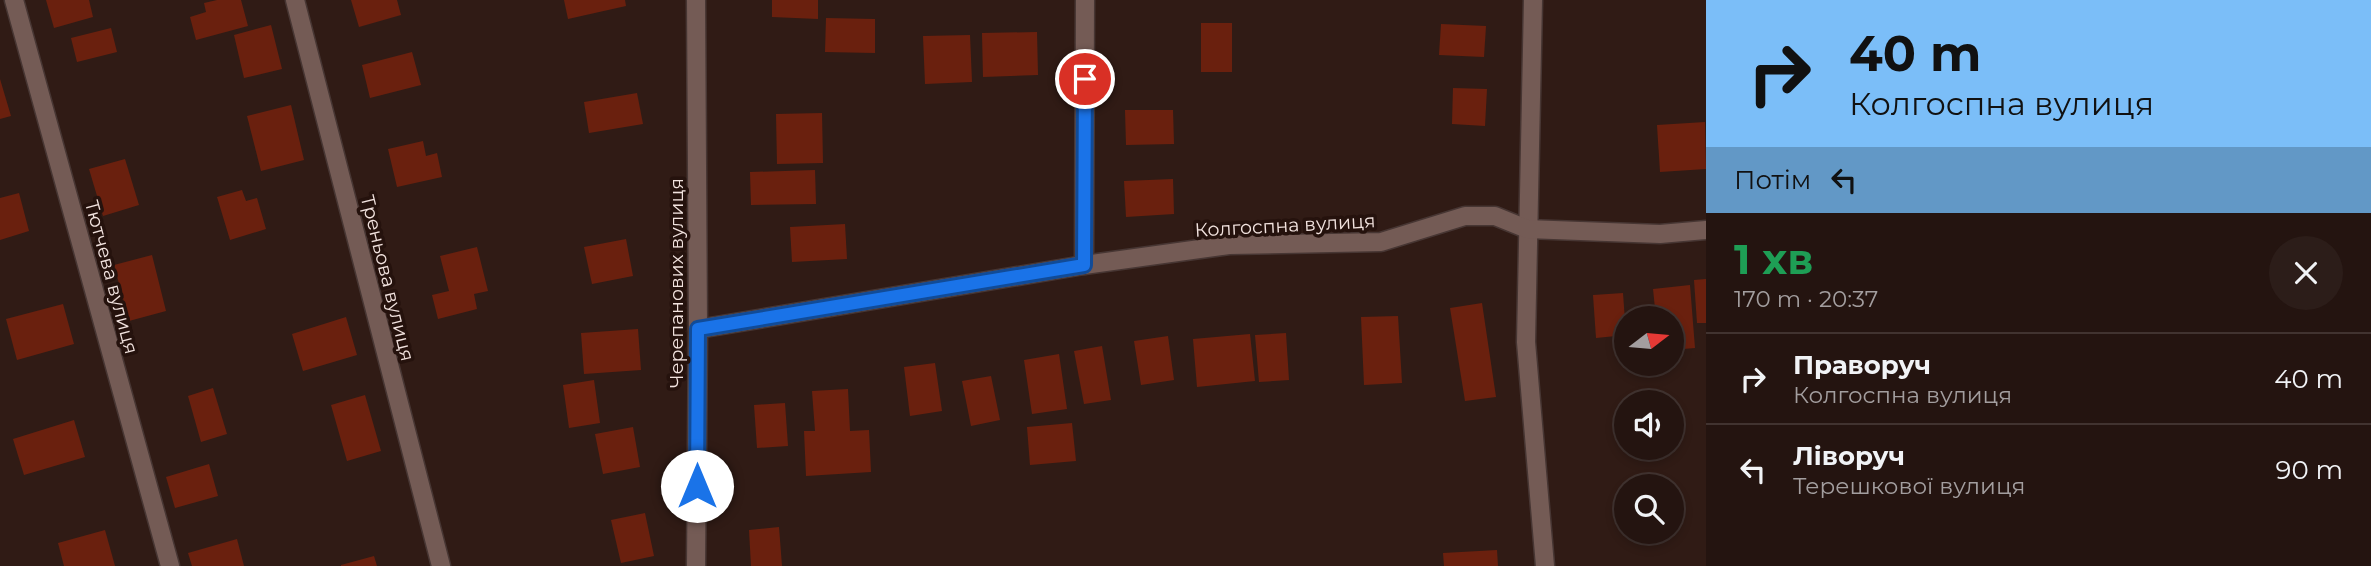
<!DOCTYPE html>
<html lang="uk">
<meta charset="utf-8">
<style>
:root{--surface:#241410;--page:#2c1d19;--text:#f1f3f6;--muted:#a39e9f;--line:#413330}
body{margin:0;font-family:Montserrat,sans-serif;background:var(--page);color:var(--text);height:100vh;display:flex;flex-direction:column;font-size:26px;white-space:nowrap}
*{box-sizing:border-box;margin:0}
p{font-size:23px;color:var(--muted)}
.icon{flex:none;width:38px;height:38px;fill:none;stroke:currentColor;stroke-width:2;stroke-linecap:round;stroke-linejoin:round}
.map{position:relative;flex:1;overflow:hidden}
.drawer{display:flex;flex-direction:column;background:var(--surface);width:665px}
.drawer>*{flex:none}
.banner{background:#7bbef8;color:#111;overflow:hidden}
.needle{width:46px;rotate:74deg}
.tools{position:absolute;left:1614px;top:306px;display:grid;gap:14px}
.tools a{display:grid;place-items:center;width:70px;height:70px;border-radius:50%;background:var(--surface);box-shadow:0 4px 10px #0003,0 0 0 2px var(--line);font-size:35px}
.pin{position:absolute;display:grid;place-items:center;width:60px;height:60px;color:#fff;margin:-30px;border:4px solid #fff;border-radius:50%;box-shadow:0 2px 7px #0007}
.me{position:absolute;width:77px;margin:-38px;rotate:0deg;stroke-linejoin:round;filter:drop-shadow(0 0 5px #0008)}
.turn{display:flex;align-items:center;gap:24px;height:147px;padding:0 28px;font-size:32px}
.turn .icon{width:91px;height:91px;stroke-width:2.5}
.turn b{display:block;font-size:49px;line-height:60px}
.then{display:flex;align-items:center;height:66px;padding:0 28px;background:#0003;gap:14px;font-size:26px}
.round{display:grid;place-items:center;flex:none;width:74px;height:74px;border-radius:37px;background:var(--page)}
.headline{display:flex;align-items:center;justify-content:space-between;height:119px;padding:0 28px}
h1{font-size:42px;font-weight:700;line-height:52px;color:#1e9e55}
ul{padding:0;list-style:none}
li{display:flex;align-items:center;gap:21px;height:91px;padding:0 28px;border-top:2px solid var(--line)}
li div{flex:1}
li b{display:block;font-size:26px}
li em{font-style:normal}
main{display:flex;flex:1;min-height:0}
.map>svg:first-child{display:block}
</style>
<main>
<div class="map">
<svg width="1706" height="566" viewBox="0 0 1706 566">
<rect width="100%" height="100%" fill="#301b15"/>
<!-- building -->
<g fill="#6a200e">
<polygon points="46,0 89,0 93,17 54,28"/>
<polygon points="217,0 241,0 248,26 196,40 190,17 206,12 204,3"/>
<polygon points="351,0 397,0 401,15 359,27"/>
<polygon points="564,0 625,0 626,6 568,19"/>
<polygon points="772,0 818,0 818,19 772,17"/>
<polygon points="826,18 875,19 875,53 825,52"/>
<rect x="1201" y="23" width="31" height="49"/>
<polygon points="1441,24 1486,26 1484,57 1439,55"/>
<polygon points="271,25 282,69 244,78 234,35"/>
<polygon points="111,28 117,52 77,62 71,38"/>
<polygon points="1037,32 1038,75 983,77 982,33"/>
<polygon points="970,35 972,82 925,84 923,36"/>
<polygon points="412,52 421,85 370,98 362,65"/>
<polygon points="0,79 11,116 0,119"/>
<polygon points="1453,88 1487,89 1485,126 1452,124"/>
<polygon points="637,93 643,124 589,133 584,102"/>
<polygon points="291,105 304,160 261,171 247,116"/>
<polygon points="1125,110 1173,110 1174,144 1126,145"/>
<polygon points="822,113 823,163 777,164 776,114"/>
<polygon points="1705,122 1706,169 1660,172 1657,125"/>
<polygon points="423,141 426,156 437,153 442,177 397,187 388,149"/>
<polygon points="125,159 139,205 103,216 89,169"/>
<polygon points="815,170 816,204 751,205 750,172"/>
<polygon points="1173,179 1174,214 1126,217 1124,181"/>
<polygon points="242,190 246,201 257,198 266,229 230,240 217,197"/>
<polygon points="19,193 29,231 0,240 0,198"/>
<polygon points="845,224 847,259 792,262 790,227"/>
<polygon points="626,239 633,276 592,284 584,247"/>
<polygon points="477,247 488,291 474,294 477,309 438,319 432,295 449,291 440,256"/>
<polygon points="152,255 166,311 129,321 114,265"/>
<polygon points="1706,279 1706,323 1697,323 1694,280"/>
<polygon points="1690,285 1695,348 1671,350 1671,318 1656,318 1653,289"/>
<polygon points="1623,293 1626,335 1596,338 1593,295"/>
<polygon points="1482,303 1496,397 1465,401 1450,308"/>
<polygon points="63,304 74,344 17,360 6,319"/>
<polygon points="1398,316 1402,383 1364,385 1361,317"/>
<polygon points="346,317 357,355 303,371 292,334"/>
<polygon points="638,329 641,370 584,374 581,333"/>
<polygon points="1286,333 1289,380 1259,382 1255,335"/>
<polygon points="1250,334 1255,381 1197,387 1193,339"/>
<polygon points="1168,336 1174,380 1141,385 1134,341"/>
<polygon points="1102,346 1111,400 1084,404 1074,351"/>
<polygon points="1059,354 1067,409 1032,414 1024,360"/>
<polygon points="935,363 942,411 910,416 904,367"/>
<polygon points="991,376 1000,420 971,426 962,381"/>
<polygon points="594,380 600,423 569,428 563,385"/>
<polygon points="213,388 227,434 201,442 188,396"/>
<polygon points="848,389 850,431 869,430 871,472 806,476 804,431 815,431 812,391"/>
<polygon points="365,395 381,451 347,461 331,405"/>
<polygon points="785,403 788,446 757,448 754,405"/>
<polygon points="74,420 85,457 24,475 13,439"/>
<polygon points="1072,423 1076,461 1030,465 1027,427"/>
<polygon points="633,427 640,467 603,474 595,434"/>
<polygon points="209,464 218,496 175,508 166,477"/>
<polygon points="645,513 654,556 621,563 611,520"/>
<polygon points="779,527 782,566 751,566 749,530"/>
<polygon points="105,530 115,566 64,566 58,543"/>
<polygon points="237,539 244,566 192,566 188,553"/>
<polygon points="1497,550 1498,566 1444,566 1443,553"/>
<polygon points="374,556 377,566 341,566 341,565"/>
</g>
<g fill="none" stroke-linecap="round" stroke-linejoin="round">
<defs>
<g id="minor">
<polyline points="14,0 170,566"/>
<polyline points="295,0 441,566"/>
<polyline points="1533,0 1526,342 1545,566"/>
<polyline points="1084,265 1085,0"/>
<polyline points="698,329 1084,265 1229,245 1381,242 1465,216 1495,216 1527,229 1660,234 1706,230"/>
<polyline points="696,566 698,329 696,0"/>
</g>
</defs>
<!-- minor casing -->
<use href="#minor" stroke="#473633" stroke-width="21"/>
<!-- minor -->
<use href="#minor" stroke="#745b55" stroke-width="18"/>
</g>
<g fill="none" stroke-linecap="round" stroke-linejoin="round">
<defs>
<polyline id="route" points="697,486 698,329 1084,265 1085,79"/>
</defs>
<!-- route casing -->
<use href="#route" stroke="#114b97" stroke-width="18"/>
<!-- route -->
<use href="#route" stroke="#1a73e8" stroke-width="12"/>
</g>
<g text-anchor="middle" stroke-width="7" stroke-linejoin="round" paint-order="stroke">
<!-- street labels -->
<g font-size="19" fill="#f2e3df" stroke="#25120d">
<text transform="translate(1285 225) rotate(-3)" y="7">Колгоспна вулиця</text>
<text transform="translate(112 277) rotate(75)" y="7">Тютчева вулиця</text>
<text transform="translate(388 278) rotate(76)" y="7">Треньова вулиця</text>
<text transform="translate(676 283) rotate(-90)" y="7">Черепанових вулиця</text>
</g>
</g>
</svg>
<div class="tools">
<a><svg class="needle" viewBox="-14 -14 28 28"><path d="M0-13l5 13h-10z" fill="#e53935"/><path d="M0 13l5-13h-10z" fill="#a39e9f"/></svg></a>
<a><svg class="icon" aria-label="sound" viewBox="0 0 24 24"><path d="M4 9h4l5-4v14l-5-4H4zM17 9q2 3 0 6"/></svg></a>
<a><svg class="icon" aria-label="search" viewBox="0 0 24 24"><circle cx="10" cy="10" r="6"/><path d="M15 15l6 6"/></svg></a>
</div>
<div class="pin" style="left:1085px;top:79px;background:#d93025"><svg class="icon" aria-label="arrive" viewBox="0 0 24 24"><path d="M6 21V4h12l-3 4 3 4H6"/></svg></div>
<svg class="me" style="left:697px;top:486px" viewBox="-20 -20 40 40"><circle r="19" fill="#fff"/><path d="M0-13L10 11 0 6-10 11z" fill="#1a73e8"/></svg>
</div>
<section class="drawer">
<div class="banner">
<div class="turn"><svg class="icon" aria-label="right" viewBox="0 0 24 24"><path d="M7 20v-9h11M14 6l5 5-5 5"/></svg><div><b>40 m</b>Колгоспна вулиця</div></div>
<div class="then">Потім<svg class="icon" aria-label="left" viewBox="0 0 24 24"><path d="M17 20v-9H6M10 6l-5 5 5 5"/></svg></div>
</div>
<div class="headline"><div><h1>1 хв</h1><p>170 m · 20:37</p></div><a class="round"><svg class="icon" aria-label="close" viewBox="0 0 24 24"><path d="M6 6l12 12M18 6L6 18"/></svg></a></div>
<ul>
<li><svg class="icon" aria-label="right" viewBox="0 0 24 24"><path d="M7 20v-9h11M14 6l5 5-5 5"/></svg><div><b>Праворуч</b><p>Колгоспна вулиця</p></div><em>40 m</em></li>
<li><svg class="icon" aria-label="left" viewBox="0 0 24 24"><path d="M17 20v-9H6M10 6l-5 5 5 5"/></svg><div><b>Ліворуч</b><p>Терешкової вулиця</p></div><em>90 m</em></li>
</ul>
</section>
</main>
